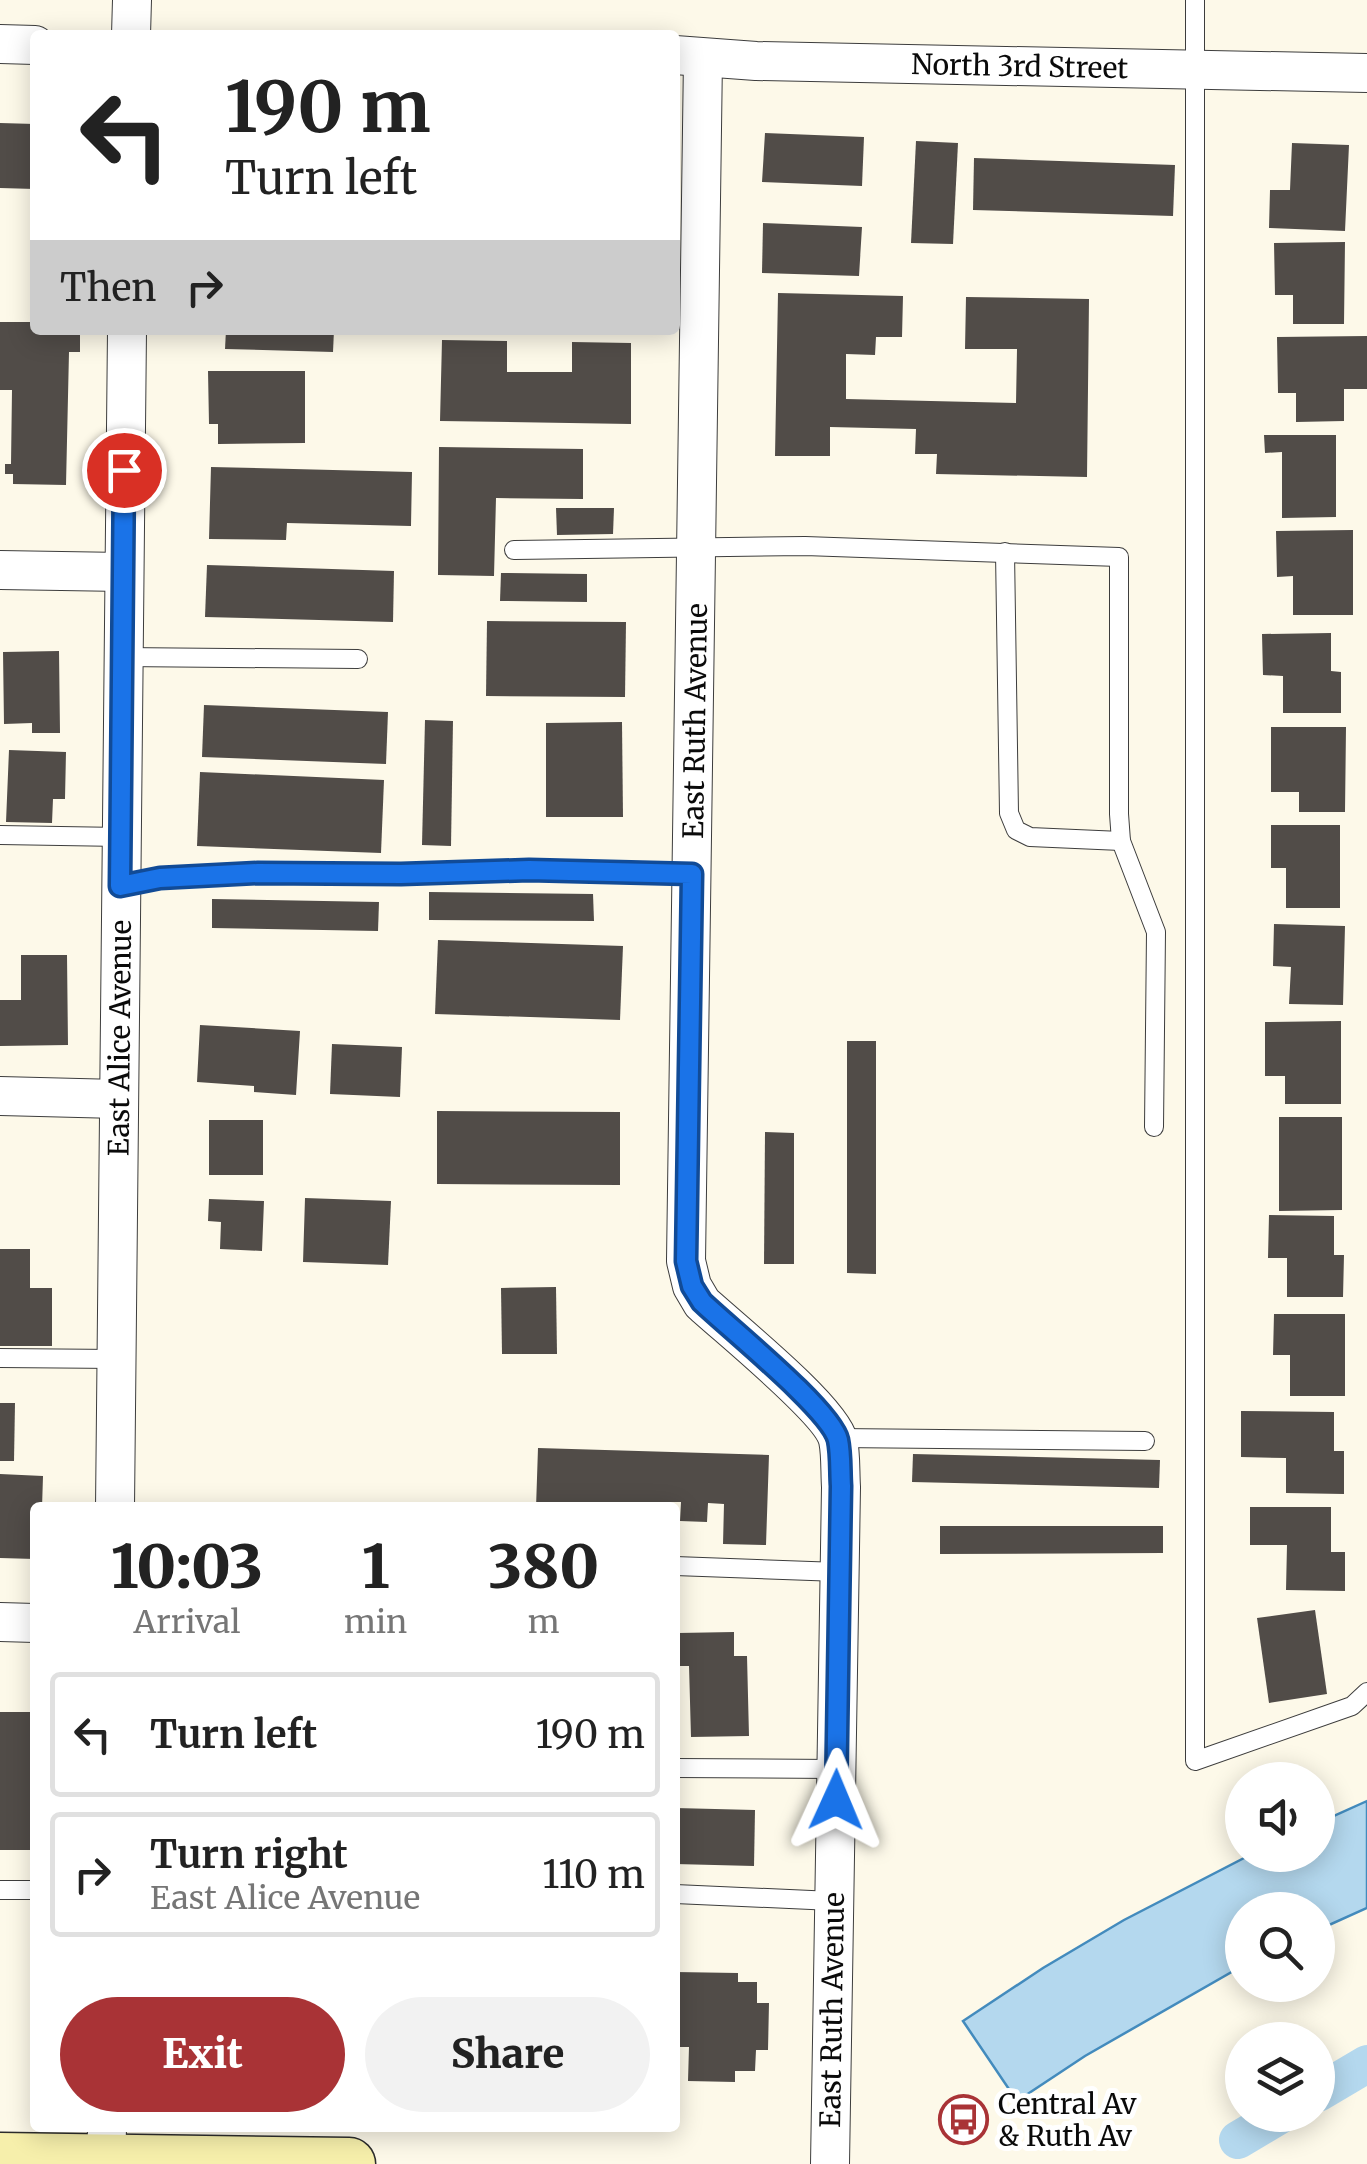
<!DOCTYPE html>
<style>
:root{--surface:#fff;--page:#f2f2f2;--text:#222;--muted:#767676;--line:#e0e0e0;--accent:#a93336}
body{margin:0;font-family:Merriweather,serif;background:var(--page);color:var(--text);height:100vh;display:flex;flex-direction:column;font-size:38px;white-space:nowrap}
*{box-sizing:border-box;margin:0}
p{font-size:32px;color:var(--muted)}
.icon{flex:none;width:55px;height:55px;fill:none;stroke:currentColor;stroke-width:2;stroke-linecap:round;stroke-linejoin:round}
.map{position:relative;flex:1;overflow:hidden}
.details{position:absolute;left:30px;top:1502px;width:650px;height:630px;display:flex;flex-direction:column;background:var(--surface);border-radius:10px;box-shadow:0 5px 25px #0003}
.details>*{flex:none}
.top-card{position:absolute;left:30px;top:30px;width:650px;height:305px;border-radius:10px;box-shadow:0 5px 25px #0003;background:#fff;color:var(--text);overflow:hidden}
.buttons{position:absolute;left:1225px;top:1762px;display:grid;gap:20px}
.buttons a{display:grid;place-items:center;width:110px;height:110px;border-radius:50%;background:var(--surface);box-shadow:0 5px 25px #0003;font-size:50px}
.pin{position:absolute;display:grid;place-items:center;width:85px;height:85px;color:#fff;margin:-42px;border:5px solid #fff;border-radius:50%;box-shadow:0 2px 10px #0007}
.me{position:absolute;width:110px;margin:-55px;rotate:1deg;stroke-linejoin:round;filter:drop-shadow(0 0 8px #0008)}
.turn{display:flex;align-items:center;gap:35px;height:210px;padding:0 30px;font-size:45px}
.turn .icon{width:130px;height:130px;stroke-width:2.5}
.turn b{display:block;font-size:70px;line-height:85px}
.then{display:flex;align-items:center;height:95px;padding:0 30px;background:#0003;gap:20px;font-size:38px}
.eta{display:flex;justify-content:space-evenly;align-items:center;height:170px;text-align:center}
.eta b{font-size:60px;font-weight:800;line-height:70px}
.primary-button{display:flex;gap:20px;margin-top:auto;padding:20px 30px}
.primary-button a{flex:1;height:115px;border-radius:60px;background:var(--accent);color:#fff;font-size:40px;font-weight:800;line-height:115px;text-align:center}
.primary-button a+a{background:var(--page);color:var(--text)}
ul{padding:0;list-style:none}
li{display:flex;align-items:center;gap:30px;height:125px;margin:0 20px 15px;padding:0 10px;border:5px solid var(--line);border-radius:10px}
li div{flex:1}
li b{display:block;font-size:38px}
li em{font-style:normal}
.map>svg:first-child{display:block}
</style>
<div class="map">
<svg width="1367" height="2164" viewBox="0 0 1367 2164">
<rect width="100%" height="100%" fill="#fdf9e9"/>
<!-- water -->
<polygon fill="#b4d8ee" stroke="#438bbd" stroke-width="2.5" points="1367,1801 1367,1908 1318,1930 1318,1910 1242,1910 1242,1966 1085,2056 1017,2101 963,2021 1043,1968 1124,1920 1250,1855 1318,1855 1318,1823"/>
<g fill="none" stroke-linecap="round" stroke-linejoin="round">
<!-- canal -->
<g stroke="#b4d8ee" stroke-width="38">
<polyline points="1318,2093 1367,2064"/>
<polyline points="1238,2140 1280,2115"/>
</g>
</g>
<!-- building -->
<g fill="#514c48">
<polygon points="0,123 35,124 35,189 0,188"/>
<polygon points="765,133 864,137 862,186 762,182"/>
<polygon points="916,141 958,143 953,244 911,243"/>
<polygon points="1292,143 1349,145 1345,231 1269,228 1270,190 1290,190"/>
<polygon points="974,158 1175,165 1173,216 973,210"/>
<polygon points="763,223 862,227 859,276 762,273"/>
<polygon points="1345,242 1344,324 1293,324 1293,295 1275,295 1274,243"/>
<polygon points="778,293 903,296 902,337 876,337 875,355 846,354 846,399 1016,403 1017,349 965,349 966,297 1089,299 1087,477 936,474 937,454 915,454 916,429 830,427 830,456 775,456"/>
<polygon points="0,322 35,322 35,330 80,330 80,352 69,352 66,485 13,484 13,474 5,474 5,464 11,464 12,390 0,390"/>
<polygon points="226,330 334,330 333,352 225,349"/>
<polygon points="1367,336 1367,389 1344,389 1344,421 1296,422 1296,393 1278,393 1277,337"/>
<polygon points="442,340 507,341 507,372 572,372 572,342 631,343 631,424 440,421"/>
<polygon points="208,371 305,371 305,443 218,444 218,424 209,424"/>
<polygon points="1264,435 1336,435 1336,517 1282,518 1282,452 1265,453"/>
<polygon points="439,447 583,449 583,499 496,498 494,576 438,575"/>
<polygon points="211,467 412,472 411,526 287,523 286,540 209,539"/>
<polygon points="556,508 614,508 613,534 557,535"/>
<polygon points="1353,530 1353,615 1293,615 1293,576 1277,577 1276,531"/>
<polygon points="207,565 394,571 393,622 205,617"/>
<polygon points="501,573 587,574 587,602 500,601"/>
<polygon points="487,621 626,622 625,697 486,696"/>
<polygon points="1331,633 1331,671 1341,672 1341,713 1283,713 1283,676 1263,675 1262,634"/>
<polygon points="59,651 60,733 32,733 32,723 4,724 3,652"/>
<polygon points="204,705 388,712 386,764 202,757"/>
<polygon points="425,720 453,721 451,846 422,845"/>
<polygon points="622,722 623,817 546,817 546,723"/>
<polygon points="1271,727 1346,727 1345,812 1299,812 1299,792 1271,792"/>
<polygon points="9,750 66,752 65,799 53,799 52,823 6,822"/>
<polygon points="200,772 384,780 381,853 197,846"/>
<polygon points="1271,825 1340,825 1340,908 1286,908 1286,868 1271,868"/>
<polygon points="429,892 593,894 594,921 429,920"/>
<polygon points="212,899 379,902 378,931 212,928"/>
<polygon points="1274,924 1345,926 1343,1005 1289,1004 1291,967 1273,966"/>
<polygon points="438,940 623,946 620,1020 435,1014"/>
<polygon points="21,955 67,955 68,1045 0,1046 0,1000 21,1000"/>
<polygon points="1341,1021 1341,1104 1285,1104 1285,1076 1265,1076 1265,1022"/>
<polygon points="200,1025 300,1031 296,1095 254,1092 254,1086 197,1082"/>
<polygon points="847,1041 876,1041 876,1274 847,1273"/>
<polygon points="332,1044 402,1047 400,1097 330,1094"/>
<polygon points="437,1111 620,1112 620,1185 437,1184"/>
<polygon points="1279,1117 1342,1117 1342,1210 1279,1211"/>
<rect x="209" y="1120" width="54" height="55"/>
<polygon points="765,1132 794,1133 794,1264 764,1264"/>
<polygon points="305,1198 391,1201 388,1265 303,1262"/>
<polygon points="209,1199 264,1201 262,1251 220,1249 221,1222 208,1221"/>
<polygon points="1269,1215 1334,1216 1334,1255 1344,1255 1343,1297 1287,1297 1287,1258 1268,1258"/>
<polygon points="0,1249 30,1249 30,1288 52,1288 52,1346 0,1346"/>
<polygon points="556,1287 557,1354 502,1354 501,1288"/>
<polygon points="1274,1314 1345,1314 1345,1396 1290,1396 1290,1355 1273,1355"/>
<polygon points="0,1403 15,1403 14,1461 0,1461"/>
<polygon points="1241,1411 1334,1412 1334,1451 1344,1451 1344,1494 1286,1493 1286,1458 1241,1457"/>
<polygon points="538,1448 769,1455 766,1545 723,1544 724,1504 708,1503 707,1522 680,1521 681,1502 657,1502 656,1508 536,1508"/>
<polygon points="913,1454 1160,1460 1159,1488 912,1482"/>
<polygon points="0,1474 43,1476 42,1508 35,1508 35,1559 0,1558"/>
<polygon points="1250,1507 1331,1507 1331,1552 1345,1552 1345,1591 1286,1590 1287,1545 1250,1545"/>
<polygon points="940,1526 1163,1526 1163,1553 940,1554"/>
<polygon points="1315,1610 1327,1694 1269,1703 1257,1618"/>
<polygon points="734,1632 734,1656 747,1656 749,1736 691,1737 689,1666 679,1666 678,1633"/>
<rect x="0" y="1712" width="35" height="138"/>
<polygon points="675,1808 755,1810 754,1866 675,1864"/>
<polygon points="675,1972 738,1973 738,1982 757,1982 757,2003 769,2003 768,2050 756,2050 755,2071 735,2071 735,2082 688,2081 689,2047 675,2047"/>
</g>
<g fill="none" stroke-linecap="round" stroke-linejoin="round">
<defs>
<g id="lane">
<polyline points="1195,0 1195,1761 1352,1706 1367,1692"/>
<polyline points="514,550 805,546 1119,557 1119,814 1121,841 1156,932 1154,1127"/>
<polyline points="1005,552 1009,813 1016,830 1030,837 1121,841"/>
<polyline points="122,657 358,659"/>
<polyline points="0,835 121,837"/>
<polyline points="120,886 161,879 258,873 401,874 529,870 692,874"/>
<polyline points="0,1358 117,1359"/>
<polyline points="838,1438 1145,1441"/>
<polyline points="675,1566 839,1572"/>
<polyline points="675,1768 836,1769"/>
<polyline points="0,1890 35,1890"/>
<polyline points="675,1894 833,1901"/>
</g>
<g id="street">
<polyline points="131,35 132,0"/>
<polyline points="0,44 35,45"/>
<path id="s1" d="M 675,55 L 756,61 L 1367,73"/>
<path d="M 703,58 L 686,1261 L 692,1286 L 702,1303 C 729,1328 831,1410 838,1440 C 841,1454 840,1472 841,1487 L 830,2164"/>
<polyline points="0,570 123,572"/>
<polyline points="0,1096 118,1099"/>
<path id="s2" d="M 115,1508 L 127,330"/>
<polyline points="0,1622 35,1623"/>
<polyline points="106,2164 107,2128"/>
</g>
<polyline id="secondary" points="0,2159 349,2164"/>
</defs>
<!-- lane casing -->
<use href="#lane" stroke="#3d3d3d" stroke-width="20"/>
<!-- street casing -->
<use href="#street" stroke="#3d3d3d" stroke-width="40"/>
<!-- secondary casing -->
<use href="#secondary" stroke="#2c2c2c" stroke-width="55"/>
<!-- lane -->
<use href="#lane" stroke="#fff" stroke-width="18"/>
<!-- street -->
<use href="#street" stroke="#fff" stroke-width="38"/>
<!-- secondary -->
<use href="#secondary" stroke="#f6efab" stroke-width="52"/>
</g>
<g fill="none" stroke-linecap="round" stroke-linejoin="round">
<defs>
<path id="route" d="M 124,470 L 120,886 L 160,878 L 258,873 L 401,874 L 529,870 L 692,874 L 686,1261 L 692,1286 L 702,1302 C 729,1328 831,1410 838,1440 C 841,1454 840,1472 841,1486 L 836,1800"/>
</defs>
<!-- route casing -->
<use href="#route" stroke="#114b97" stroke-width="25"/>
<!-- route -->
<use href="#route" stroke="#1a73e8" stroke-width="18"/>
</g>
<!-- icons -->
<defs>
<symbol id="bus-ring" viewBox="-11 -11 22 22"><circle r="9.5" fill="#fff" stroke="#a93336" stroke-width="1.5"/><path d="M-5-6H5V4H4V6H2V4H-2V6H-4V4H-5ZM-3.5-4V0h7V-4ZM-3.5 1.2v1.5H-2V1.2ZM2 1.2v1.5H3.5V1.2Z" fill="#a93336"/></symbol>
</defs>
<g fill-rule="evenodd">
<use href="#bus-ring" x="936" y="2092" width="55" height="55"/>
</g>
<g text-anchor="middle" stroke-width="10" stroke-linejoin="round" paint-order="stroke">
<!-- street labels -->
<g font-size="28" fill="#0a0a0a" stroke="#fff">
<text dy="10" stroke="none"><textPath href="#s1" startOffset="345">North 3rd Street</textPath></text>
<text transform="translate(695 721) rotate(-89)" y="10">East Ruth Avenue</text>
<text dy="10" stroke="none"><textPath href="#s2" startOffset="470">East Alice Avenue</textPath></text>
<text transform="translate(832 2010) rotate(-89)" y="10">East Ruth Avenue</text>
</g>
<!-- poi labels -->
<g font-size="28" fill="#0a0a0a" stroke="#fff" text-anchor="start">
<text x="998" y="2114">Central Av<tspan x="998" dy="32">&amp; Ruth Av</tspan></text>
</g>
</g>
</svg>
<div class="buttons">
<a><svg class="icon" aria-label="sound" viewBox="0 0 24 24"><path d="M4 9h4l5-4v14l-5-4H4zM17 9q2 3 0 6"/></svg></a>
<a><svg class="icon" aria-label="search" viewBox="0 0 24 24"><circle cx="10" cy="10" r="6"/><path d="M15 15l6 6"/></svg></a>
<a><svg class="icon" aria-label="layers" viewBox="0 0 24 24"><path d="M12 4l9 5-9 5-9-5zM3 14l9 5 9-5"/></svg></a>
</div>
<div class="pin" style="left:124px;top:470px;background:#d93025"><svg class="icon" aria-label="arrive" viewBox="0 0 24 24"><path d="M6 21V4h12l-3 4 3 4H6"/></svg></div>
<svg class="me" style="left:836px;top:1800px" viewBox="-20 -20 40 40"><path d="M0-17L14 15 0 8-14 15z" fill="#1a73e8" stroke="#fff" stroke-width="4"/></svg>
<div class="top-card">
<div class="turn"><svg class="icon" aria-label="left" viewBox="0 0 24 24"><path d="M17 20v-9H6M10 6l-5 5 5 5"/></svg><div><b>190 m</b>Turn left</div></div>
<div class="then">Then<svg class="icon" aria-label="right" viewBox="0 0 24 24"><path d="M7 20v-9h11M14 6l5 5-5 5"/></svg></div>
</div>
<section class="details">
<div class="eta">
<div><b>10:03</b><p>Arrival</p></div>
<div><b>1</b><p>min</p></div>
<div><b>380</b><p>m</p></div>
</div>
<ul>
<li><svg class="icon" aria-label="left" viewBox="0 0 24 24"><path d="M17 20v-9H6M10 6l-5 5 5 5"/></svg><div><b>Turn left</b></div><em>190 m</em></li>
<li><svg class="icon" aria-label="right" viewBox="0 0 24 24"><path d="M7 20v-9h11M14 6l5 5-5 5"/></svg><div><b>Turn right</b><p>East Alice Avenue</p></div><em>110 m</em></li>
</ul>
<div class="primary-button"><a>Exit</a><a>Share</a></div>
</section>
</div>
